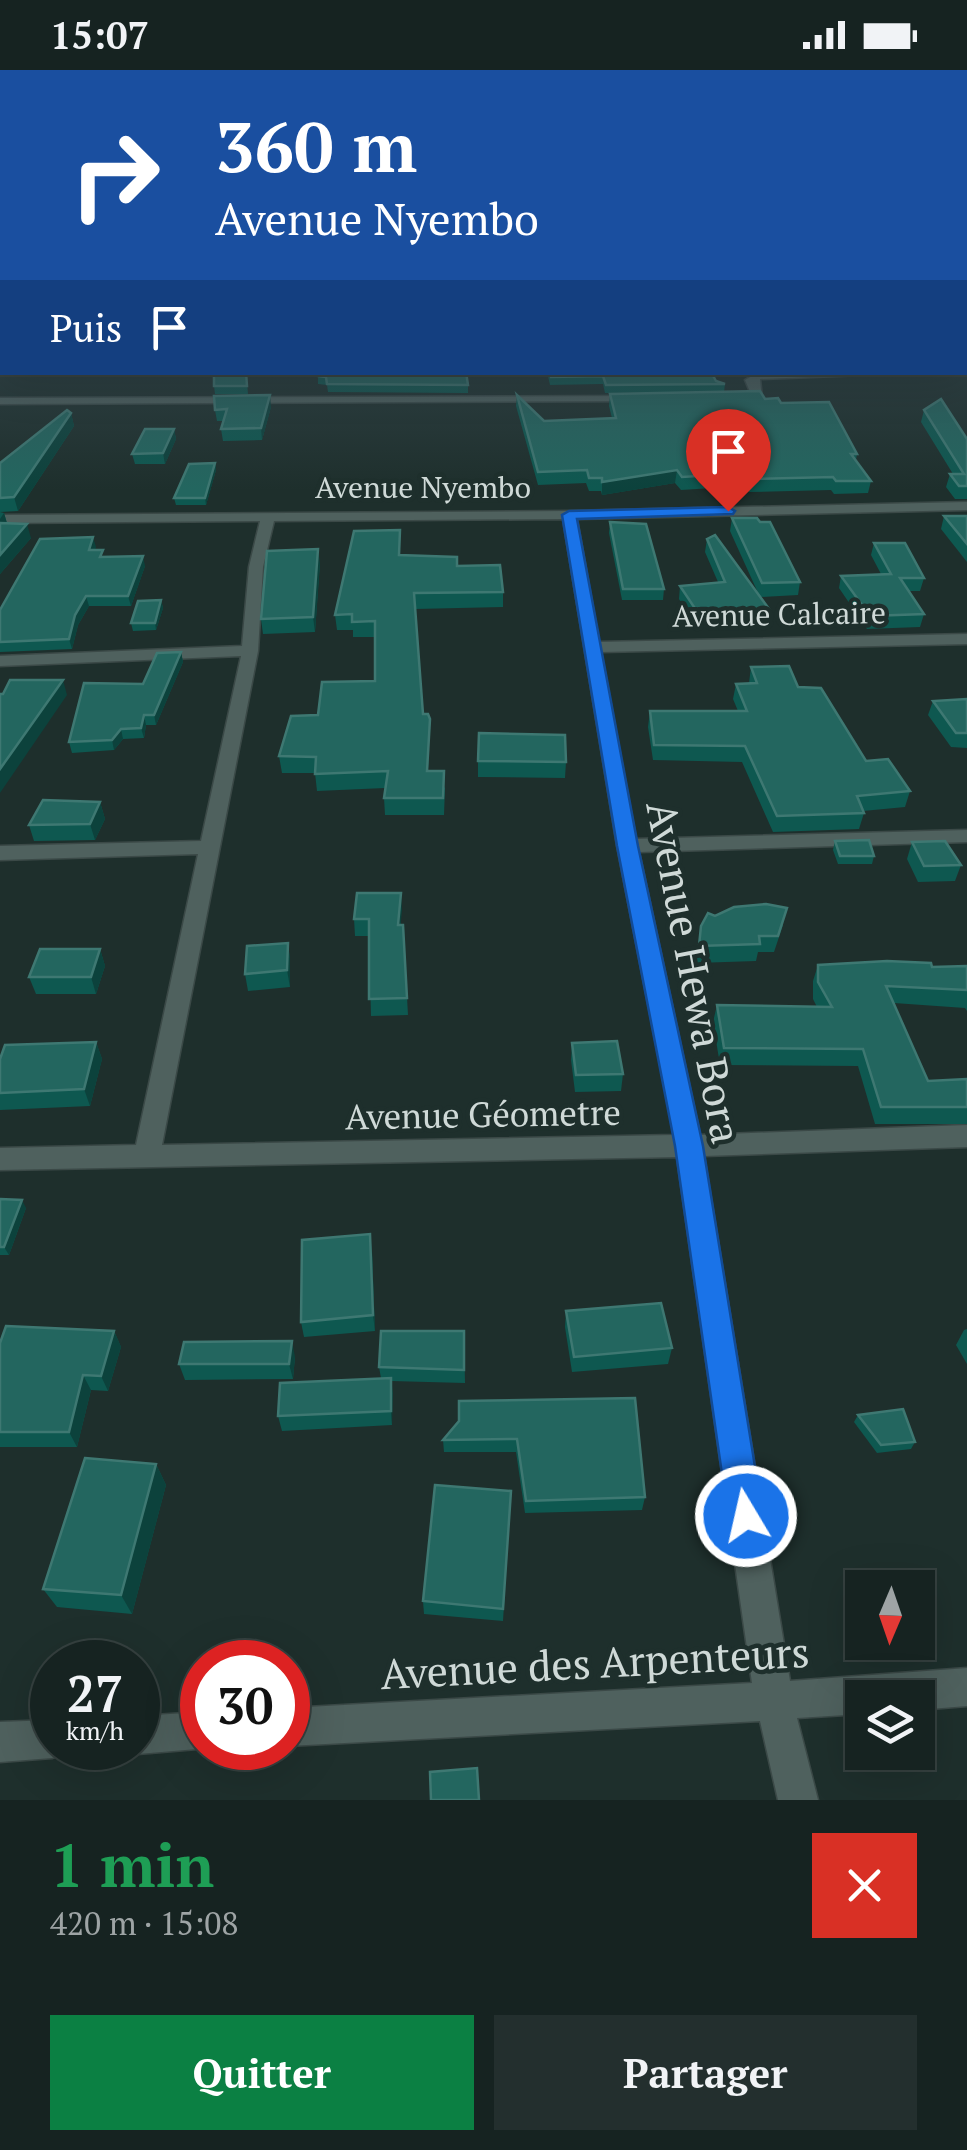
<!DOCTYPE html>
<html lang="fr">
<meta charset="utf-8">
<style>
:root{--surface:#162321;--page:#232f2e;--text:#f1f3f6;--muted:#9ea4a5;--line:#35403f;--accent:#0b8043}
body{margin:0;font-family:"PT Serif",serif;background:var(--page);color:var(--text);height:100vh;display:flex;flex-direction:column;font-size:38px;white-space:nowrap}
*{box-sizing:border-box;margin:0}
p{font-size:32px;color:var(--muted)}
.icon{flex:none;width:55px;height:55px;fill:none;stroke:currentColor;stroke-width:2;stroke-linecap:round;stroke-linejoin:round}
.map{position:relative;height:1730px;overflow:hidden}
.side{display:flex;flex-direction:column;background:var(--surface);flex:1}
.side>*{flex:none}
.banner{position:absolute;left:0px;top:0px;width:968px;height:305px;box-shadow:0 10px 40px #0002,0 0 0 2px var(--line);background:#1a4fa0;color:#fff;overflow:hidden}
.needle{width:65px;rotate:182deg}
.tools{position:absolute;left:845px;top:1500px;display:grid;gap:20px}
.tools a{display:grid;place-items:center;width:90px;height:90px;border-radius:0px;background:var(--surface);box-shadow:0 10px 40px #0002,0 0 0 2px var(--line);font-size:50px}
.speed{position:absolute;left:30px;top:1570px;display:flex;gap:20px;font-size:50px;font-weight:700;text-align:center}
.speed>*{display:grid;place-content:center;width:130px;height:130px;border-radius:50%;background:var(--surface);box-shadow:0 10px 40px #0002,0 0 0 2px var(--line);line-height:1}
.speed small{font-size:25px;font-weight:400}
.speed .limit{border:15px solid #d22;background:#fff;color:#111}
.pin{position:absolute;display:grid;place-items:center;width:85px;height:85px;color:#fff;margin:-102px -42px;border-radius:50% 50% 50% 0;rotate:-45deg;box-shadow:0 0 10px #0007}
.pin .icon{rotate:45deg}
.me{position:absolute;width:110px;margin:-55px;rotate:351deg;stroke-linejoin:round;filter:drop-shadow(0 0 8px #0008)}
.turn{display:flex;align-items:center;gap:35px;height:210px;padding:0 50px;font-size:45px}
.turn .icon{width:130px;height:130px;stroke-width:2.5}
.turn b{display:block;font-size:70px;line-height:85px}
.then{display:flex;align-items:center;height:95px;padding:0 50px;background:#0003;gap:20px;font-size:38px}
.round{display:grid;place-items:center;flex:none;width:105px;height:105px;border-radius:0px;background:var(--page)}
.head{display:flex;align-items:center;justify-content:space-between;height:170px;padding:0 50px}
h1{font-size:60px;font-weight:700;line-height:75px;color:#1e9e55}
.cta{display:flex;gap:20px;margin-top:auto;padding:20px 50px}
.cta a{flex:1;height:115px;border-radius:0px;background:var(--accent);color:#fff;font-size:40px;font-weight:700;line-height:115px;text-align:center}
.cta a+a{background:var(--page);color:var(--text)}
.status{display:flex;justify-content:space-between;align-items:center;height:70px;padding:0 50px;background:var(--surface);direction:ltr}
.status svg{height:28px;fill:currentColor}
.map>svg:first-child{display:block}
</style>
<div class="status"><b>15:07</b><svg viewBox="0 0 49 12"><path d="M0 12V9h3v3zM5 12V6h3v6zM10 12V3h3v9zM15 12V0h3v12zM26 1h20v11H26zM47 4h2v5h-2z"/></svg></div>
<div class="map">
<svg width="967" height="1730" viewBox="0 0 967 1730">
<rect width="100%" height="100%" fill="#1e2f2c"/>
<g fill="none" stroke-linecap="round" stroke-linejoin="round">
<defs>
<g id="street">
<polygon points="965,299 967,299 967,305 960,302 965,302"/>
<polygon points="935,302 760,309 762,329 733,332 727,329 751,324 745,310 757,303"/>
<polygon points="640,326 636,331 0,334 0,328"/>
<path d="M 967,432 L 967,440 L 577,449 L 599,572 L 967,564 L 967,574 L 601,582 L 636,769 L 967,760 L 967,772 L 639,782 L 700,1065 L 967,1055 L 967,1077 L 704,1086 L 790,1611 L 967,1598 L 967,1636 L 918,1640 L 918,1628 L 862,1628 L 862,1644 L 797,1648 L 818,1730 L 778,1730 L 760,1651 L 288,1676 L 288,1638 L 752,1613 L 677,1087 L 0,1100 L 0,1078 L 136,1075 L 198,784 L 0,790 L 0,776 L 201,771 L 241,586 L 0,596 L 0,586 L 242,576 L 249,497 L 260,451 L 0,453 L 0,445 L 569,441 ZM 563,449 L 617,776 L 674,1065 L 162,1075 L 258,581 L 263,497 L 274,451 Z"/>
<polygon points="202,1642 202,1678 209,1678 138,1684 124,1679 138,1678 138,1646"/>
<polygon points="52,1650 52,1678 68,1678 66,1683 52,1688 0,1692 0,1652"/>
</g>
</defs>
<!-- street casing -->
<use href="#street" stroke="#3b4947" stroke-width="3"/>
<!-- street -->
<use href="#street" fill="#4f615e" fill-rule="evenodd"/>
</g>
<!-- wall -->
<g fill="#0e5850">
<polygon points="246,302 248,324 215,324 214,316"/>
<polygon points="547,302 711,302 716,311 725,314 724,322 781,333 857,384 856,390 871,411 868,423 834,424 831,420 749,422 745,416 681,420 675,413 602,425 601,421 589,421 586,413 538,415 516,336 517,325 544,351 612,348 609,336 610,324 705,322 605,323 603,314 550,315"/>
<polygon points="318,306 468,315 468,323 328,322 327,315 318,314"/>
<polygon points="271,337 262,370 223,371 221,359 223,351 217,351 215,340"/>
<polygon points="924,340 967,369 967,429 955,429 946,417 950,404 953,404 921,352"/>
<polygon points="71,343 74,356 18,441 0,442 4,443 7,453 31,468 0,504 0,393"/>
<polygon points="174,359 176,369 165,394 135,394 132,384"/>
<polygon points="215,393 216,400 206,435 176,435 174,428"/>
<polygon points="944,446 967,446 967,492 941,459"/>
<polygon points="732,448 800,512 798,525 760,527 769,539 767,552 696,557 679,529 680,516 718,512 705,482 707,469 759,525 730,461"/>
<polygon points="610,452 664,519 663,530 622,530 609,463"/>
<polygon points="400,460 400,485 457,496 503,522 503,537 415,539 423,644 430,649 428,701 445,718 444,745 385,745 384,728 385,718 317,721 315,703 282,703 279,686 318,645 375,611 375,567 353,567 353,560 337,560 335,545"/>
<polygon points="874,473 924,508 920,521 908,521 924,544 920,557 867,559 839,518 841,506 881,504 871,485"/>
<polygon points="96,477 94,480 104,487 145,496 131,536 89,536 78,555 72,579 0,582 0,540"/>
<polygon points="320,493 315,562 263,564 261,549"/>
<polygon points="161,530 163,538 156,560 133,561 131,553"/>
<polygon points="181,582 183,592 156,655 146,655 144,668 123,669 114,680 72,683 69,672"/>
<polygon points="751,597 798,617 866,691 910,721 905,737 863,741 864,743 859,759 773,762 742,692 653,690 648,657 650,641 738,641 733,629 736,614 749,613"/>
<polygon points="967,629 967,678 951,677 928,645 933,631"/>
<polygon points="478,691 566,692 565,708 478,707"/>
<polygon points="100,732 105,749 95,770 34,771 29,755"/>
<polygon points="835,771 874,786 872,794 838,794 833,780"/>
<polygon points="912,772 961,795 955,811 918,812 907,789"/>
<polygon points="401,823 401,855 403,855 408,945 371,946 369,866 355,866 354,849"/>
<polygon points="715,846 783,855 774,882 758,882 756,891 696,893 701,856"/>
<polygon points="288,873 290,890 290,917 248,921 245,904"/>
<polygon points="100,879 105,896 96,924 36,924 29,907"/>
<polygon points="818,895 932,897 967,896 967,941 965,938 894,933 928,1011 967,1009 967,1054 875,1054 858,996 720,995 713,952 717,935 817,937 813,929 813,911"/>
<polygon points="96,972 102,989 90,1036 0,1040 0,989"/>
<polygon points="572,973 623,1004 621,1021 575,1022 571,990"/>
<polygon points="0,1129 26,1138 9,1185 0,1185"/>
<polygon points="372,1181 375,1261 304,1267 301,1252"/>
<polygon points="566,1241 672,1278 668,1294 572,1302 565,1257"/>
<polygon points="967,1259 967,1294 956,1275 964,1260"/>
<polygon points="114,1261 121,1277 108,1321 91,1320 77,1377 0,1377 0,1273"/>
<polygon points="464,1261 465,1313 391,1311 392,1355 282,1361 278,1346 381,1308 379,1297"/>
<polygon points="295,1287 293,1309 185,1310 179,1294"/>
<polygon points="459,1331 645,1427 642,1440 525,1443 516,1382 444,1382 443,1370 459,1351"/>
<polygon points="858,1345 915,1372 911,1379 877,1383 854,1352"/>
<polygon points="156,1394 166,1415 132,1544 57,1537 43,1519"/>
<polygon points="511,1421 503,1551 424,1544 423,1531"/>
</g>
<!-- shaded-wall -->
<g fill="#0c423c">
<polygon points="270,325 271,337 262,370 261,358"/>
<polygon points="71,343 74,356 18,441 14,427"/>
<polygon points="174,359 176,369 165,394 163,383"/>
<polygon points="215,393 216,400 206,435 205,428"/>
<polygon points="677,400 675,413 602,425 602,412"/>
<polygon points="4,443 8,457 0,462 0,449"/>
<polygon points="27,454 31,468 0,504 0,485"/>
<polygon points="93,467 96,477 91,490 89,480"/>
<polygon points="318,479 320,493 315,562 313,547"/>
<polygon points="143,486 145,496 131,536 128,526"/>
<polygon points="86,526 89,536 78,555 72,579 69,569 75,545"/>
<polygon points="161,530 163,538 156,560 155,553"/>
<polygon points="181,582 183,592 156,655 154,645"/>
<polygon points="63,610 67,625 0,723 0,699"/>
<polygon points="144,645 146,655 144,668 141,658"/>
<polygon points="121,659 123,669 114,680 112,670"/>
<polygon points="100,732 105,749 95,770 90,754"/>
<polygon points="401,823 402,840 399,872 398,855"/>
<polygon points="288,873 290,890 290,917 287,900"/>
<polygon points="100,879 105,896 96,924 91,907"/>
<polygon points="96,972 102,989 90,1036 84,1019"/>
<polygon points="22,1130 26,1138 9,1185 4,1177"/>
<polygon points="370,1164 372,1181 375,1261 373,1245"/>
<polygon points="114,1261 121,1277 108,1321 101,1306"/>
<polygon points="292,1271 295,1287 293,1309 289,1294"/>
<polygon points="83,1305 91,1320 77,1377 69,1362"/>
<polygon points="391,1308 393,1323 392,1355 391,1341"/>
<polygon points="156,1394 166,1415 132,1544 121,1525"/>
</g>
<!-- building -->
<g fill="#23665f" stroke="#3e7872" stroke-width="2.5">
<polygon points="2,184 2,242 0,242 0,191"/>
<rect x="965" y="193" width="2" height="36"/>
<rect x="965" y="240" width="2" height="27"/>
<rect x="0" y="253" width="2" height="17"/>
<polygon points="214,302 246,302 247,316 214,316"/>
<polygon points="319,302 466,302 468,315 327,314 326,307 318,306"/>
<polygon points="550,302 711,302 716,311 725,314 606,315 603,306 551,307"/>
<polygon points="760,321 765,329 778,328 781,333 829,332 857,384 851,384 871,411 836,411 833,407 751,409 747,403 682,407 677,400 602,412 602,408 589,408 587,400 538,402 517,325 544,351 616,348 610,324"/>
<polygon points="270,325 261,358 221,359 227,339 215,340 214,326"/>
<polygon points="941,329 967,369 967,416 959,416 950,404 964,404 924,340"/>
<polygon points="67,340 71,343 14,427 0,428 0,393"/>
<polygon points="145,359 174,359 163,383 132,384"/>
<polygon points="215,393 205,428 174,428 189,394"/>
<polygon points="944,446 967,446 967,474"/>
<polygon points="732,448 757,448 760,452 770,452 800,512 762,513"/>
<polygon points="610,452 646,454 664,519 623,519"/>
<polygon points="0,453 27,454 0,485"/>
<polygon points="400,460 399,485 457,487 457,496 500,495 503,522 414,523 423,644 428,644 430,649 427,701 444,701 443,728 384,728 388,701 315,704 316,687 279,686 291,646 318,645 322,612 375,611 375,551 352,552 352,544 335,545 354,461"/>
<polygon points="715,465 769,539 698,543 680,516 725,512 707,469"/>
<polygon points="93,467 89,480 103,480 100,487 143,486 128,526 86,526 75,545 69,569 0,572 0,540 40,469"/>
<polygon points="874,473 905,473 924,508 900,508 924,544 870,546 841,506 891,504"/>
<polygon points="318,479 313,547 261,549 267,481"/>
<polygon points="161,530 155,553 131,553 138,531"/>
<polygon points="181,582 154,645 144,645 141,658 121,659 112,670 69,672 84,613 143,614 157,583"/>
<polygon points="789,596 798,617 821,618 866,691 888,689 910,721 857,726 864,743 777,746 745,676 654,675 650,641 747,641 736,614 757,613 751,597"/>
<polygon points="10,610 63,610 0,699 0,624 3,624"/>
<polygon points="967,629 967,663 956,663 933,631"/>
<polygon points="479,663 565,665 566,692 478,691"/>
<polygon points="43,730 100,732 90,754 29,755"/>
<polygon points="869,770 874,786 840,786 835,771"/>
<polygon points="945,771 961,795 924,796 912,772"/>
<polygon points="357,823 401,823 398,855 403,855 407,928 369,929 369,849 354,849"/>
<polygon points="766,834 787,838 778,866 759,866 760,874 699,876 701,856 708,843 715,846 734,837"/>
<polygon points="288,873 287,900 245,904 247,876"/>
<polygon points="40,879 100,879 91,907 29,907"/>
<polygon points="887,891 931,893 932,897 967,896 967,920 886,916 928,1011 967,1009 967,1037 881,1037 863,979 724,978 717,935 832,937 818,912 818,895"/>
<polygon points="617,971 623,1004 576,1005 572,973"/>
<polygon points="96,972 84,1019 0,1023 0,989 5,975"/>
<polygon points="0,1129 22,1130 4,1177 0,1177"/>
<polygon points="370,1164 373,1245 301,1252 302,1170"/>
<polygon points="661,1233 672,1278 574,1287 566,1241"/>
<polygon points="6,1256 114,1261 101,1306 83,1305 69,1362 0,1362 0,1273"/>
<polygon points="381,1261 464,1261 464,1300 379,1297"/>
<polygon points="292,1271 289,1294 179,1294 184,1272"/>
<polygon points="391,1308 391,1341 278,1346 280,1313"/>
<polygon points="635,1328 645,1427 526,1431 517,1369 443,1370 459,1351 459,1331"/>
<polygon points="903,1339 915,1372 881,1375 858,1345"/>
<polygon points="85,1388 156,1394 121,1525 43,1519"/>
<polygon points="435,1415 511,1421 503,1539 423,1531"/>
<polygon points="477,1698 479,1730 431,1730 430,1702"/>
</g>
<!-- sky -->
<linearGradient id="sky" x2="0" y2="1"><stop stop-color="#101a18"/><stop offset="0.42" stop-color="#3b4d56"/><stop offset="1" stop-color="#3b4d56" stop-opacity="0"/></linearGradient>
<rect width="967" height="420" fill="url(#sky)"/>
<!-- route -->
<polygon fill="#1a73e8" stroke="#114b97" stroke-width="2.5" points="728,437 735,441 733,444 577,449 638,776 703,1076 763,1446 758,1459 746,1464 733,1459 728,1446 675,1076 617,776 562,445 569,441"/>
<g text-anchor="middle" stroke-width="9" stroke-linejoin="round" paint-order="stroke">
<!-- far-street labels -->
<g font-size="30" fill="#cfd9d7" stroke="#1e2f2c">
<text x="423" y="428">Avenue Nyembo</text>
<text transform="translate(779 545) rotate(-1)" y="10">Avenue Calcaire</text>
</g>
<!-- street labels -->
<g font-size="35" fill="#cfd9d7" stroke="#1e2f2c">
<text transform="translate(483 1045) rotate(-1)" y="12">Avenue Géometre</text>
</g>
<!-- near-street labels -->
<g font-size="42" fill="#cfd9d7" stroke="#1e2f2c">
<text transform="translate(694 902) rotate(79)" y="15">Avenue Hewa Bora</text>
<text transform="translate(595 1593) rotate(-3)" y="15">Avenue des Arpenteurs</text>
</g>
</g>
</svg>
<div class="tools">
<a><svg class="needle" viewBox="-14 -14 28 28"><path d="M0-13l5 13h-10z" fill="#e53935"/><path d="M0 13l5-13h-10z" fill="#9ea4a5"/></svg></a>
<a><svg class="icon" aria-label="layers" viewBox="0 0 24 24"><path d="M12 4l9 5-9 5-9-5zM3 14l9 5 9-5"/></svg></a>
</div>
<div class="speed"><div>27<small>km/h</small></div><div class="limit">30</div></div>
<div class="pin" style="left:728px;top:441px;background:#d93025"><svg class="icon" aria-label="arrive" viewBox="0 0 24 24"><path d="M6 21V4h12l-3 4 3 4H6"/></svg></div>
<svg class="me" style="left:746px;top:1446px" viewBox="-20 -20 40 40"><circle r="17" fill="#1a73e8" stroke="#fff" stroke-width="3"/><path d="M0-11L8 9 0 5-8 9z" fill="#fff"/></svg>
<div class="banner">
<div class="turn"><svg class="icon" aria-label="right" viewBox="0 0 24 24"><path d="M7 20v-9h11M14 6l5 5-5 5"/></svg><div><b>360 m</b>Avenue Nyembo</div></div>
<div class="then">Puis<svg class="icon" aria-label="arrive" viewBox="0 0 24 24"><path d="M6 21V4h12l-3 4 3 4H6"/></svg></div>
</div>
</div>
<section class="side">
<div class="head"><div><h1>1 min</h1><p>420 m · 15:08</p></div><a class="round" style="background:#d93025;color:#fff"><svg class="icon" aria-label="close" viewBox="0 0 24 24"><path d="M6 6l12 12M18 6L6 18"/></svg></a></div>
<div class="cta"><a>Quitter</a><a>Partager</a></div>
</section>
